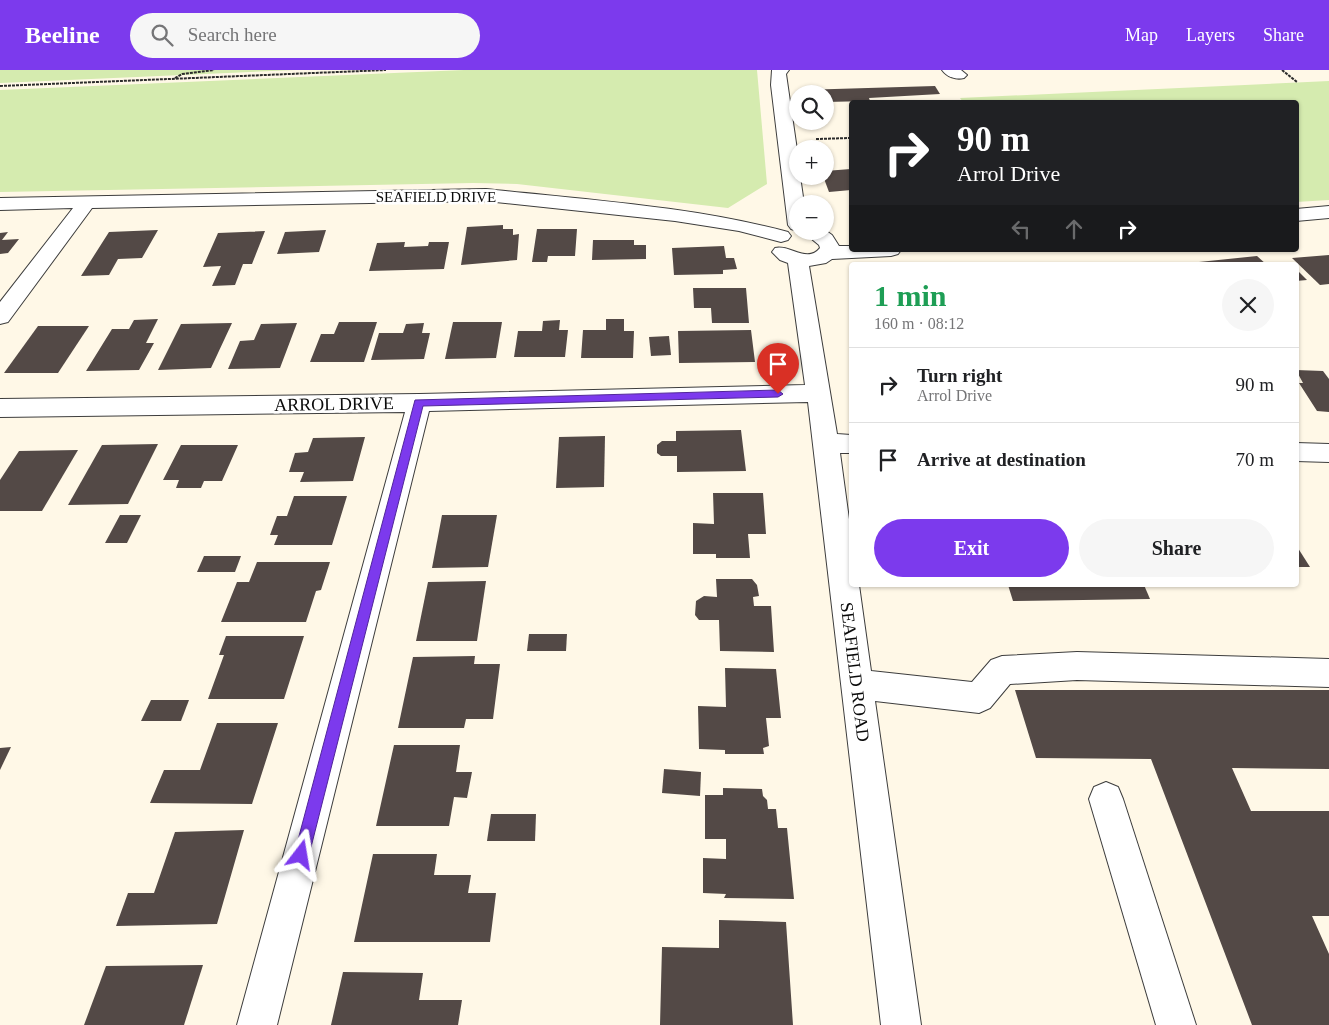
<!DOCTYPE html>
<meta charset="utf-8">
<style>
:root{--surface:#fff;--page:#f6f6f6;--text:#202124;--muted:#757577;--line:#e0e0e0;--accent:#7c3aed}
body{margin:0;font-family:Georgia,serif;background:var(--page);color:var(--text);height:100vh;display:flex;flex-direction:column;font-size:19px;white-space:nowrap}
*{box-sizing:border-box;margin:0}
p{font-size:16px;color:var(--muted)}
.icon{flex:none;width:28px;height:28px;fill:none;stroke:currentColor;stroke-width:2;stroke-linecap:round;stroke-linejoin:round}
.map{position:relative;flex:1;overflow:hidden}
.details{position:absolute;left:849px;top:192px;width:450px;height:325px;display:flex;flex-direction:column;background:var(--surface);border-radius:5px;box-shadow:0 1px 4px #0004}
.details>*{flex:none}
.guide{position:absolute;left:849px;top:30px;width:450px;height:152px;border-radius:5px;box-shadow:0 1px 4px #0004;background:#202124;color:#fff;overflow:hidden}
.controls{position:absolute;left:789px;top:15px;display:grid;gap:10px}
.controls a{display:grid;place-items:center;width:45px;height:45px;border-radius:50%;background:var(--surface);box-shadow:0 1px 4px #0004;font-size:25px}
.pin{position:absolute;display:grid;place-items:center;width:42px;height:42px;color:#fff;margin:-51px -21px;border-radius:50% 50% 50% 0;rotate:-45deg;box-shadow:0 0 5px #0007}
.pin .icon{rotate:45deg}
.me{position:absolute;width:55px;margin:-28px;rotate:14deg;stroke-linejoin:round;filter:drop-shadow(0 0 4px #0008)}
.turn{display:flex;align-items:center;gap:18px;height:105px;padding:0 25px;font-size:22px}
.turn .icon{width:65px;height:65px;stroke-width:2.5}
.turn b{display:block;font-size:35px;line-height:42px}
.lanes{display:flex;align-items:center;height:48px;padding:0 25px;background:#0003;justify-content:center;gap:25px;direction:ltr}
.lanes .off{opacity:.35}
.round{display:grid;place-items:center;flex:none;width:52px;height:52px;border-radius:26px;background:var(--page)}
.overview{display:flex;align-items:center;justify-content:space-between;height:85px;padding:0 25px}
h1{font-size:30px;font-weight:800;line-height:38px;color:#1e9e55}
.cta{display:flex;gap:10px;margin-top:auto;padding:10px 25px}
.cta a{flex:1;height:58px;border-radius:30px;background:var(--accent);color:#fff;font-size:20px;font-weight:800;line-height:58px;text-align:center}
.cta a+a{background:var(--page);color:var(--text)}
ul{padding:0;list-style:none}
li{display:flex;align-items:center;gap:15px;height:75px;padding:0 25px;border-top:1px solid var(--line)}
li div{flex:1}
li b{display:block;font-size:19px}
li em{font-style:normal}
header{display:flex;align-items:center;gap:30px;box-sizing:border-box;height:70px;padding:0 25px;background:var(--accent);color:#fff}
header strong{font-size:24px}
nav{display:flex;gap:28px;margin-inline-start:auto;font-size:18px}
.search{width:350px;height:45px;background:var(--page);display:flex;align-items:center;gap:12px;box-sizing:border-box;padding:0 18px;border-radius:28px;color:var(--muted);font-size:19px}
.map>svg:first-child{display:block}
</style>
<header>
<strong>Beeline</strong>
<div class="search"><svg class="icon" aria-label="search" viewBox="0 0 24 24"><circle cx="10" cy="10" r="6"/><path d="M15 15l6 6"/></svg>Search here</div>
<nav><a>Map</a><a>Layers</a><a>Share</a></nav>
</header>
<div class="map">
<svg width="1329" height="955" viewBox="0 0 1329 955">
<rect width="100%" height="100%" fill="#fff8e7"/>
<!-- green -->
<g fill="#d5ebaf">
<polygon points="0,0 296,0 0,13"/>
<polygon points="464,0 757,0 767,114 728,138 517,114 473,113 0,122 0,20"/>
<polygon points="1329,11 1329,130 1296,132 1296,32 963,32 960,28"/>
</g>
<!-- building -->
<g fill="#534946">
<polygon points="935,16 940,24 869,28 870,31 825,32 825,24 802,24 801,20"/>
<polygon points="851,99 851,120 829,122 823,106 825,106 825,101"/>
<polygon points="503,155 503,159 513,159 513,165 519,164 517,190 461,195 467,157"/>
<polygon points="537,159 577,159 575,186 548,186 547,192 532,192"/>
<polygon points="158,160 142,188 118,189 109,205 81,206 109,162"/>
<polygon points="326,160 319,182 277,184 285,162"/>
<polygon points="265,161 252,194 243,194 235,215 212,216 221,196 203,197 218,163"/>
<polygon points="8,162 2,170 19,169 8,183 0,184 0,163"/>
<polygon points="593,170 634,170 634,175 646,175 646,189 592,190"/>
<polygon points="405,172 404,177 428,176 429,172 449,172 444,199 369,201 377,173"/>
<polygon points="724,176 726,188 734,188 737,199 723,200 723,204 674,205 672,178"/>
<polygon points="1329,185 1329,214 1320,215 1292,188"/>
<polygon points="1257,186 1267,195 1202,195 1199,192"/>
<polygon points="1296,199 1307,210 1296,211"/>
<polygon points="693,218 746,218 749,253 712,253 711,238 694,238"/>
<polygon points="158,249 146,273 154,273 139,300 86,301 112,259 129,259 134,250"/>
<polygon points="606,249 624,249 624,261 634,261 633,288 581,288 583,260 606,260"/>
<polygon points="560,250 559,260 568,260 565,287 514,287 518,261 542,261 543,251"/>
<polygon points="339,252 377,252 364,292 310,292 321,264 334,264"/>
<polygon points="453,252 502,252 496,288 445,289"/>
<polygon points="232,253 211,298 158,300 181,254"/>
<polygon points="297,253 280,298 228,299 240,271 254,270 261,254"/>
<polygon points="424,253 422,263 430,263 424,289 371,290 379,263 403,263 406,254"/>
<polygon points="38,256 89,256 58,303 4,303"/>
<polygon points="751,260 755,292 679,293 678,261"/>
<polygon points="669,266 671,285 651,286 649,267"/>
<polygon points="1296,300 1323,301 1329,309 1329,342 1317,341 1299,313 1303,313"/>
<polygon points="741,360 746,401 677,402 677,386 661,386 657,383 657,375 662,371 676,371 676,361"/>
<polygon points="605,366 604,417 556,418 559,367"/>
<polygon points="365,367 353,411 300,412 304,402 289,402 295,383 308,382 313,368"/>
<polygon points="158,374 128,434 68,435 102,375"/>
<polygon points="181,375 238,375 222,411 204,411 201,418 176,418 179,410 163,410"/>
<polygon points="78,380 42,441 0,441 0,410 19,381"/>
<polygon points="713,423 763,423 766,464 748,464 750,488 716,488 716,484 693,484 693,453 714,454"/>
<polygon points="294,426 347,426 332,475 274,475 278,465 270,465 277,446 287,446"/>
<polygon points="120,445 141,445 127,473 105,473"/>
<polygon points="442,445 497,445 488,497 432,498"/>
<polygon points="1296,475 1310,497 1296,497"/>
<polygon points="204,486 241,486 235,502 197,502"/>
<polygon points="257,492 330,492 321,520 316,521 306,552 221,552 237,512 249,512"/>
<polygon points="716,509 752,509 757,515 759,526 753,527 754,536 771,536 774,582 720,581 719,550 699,550 695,545 696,531 704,526 717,527"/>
<polygon points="486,511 477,571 416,571 428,512"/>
<polygon points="1008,515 1144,515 1150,529 1013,531"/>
<polygon points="529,564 567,564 566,581 527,581"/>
<polygon points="226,566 304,566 284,629 208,629 224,585 219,585"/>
<polygon points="475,586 474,594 500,594 493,649 466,649 464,658 398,658 413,587"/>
<polygon points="725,598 776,599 781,648 766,648 769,676 763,678 764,684 725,684 725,680 699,679 698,636 726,637"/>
<polygon points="1015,620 1329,620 1329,699 1232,698 1251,741 1329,741 1329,846 1312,846 1329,884 1329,955 1252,955 1151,689 1036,688"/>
<polygon points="151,630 189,630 181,651 141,651"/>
<polygon points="217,653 278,653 252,734 150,733 164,700 200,700"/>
<polygon points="394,675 460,675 456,702 472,702 467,728 454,727 449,756 376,756"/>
<polygon points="11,677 0,700 0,678"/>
<polygon points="664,699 701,702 700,726 662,723"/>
<polygon points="723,718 762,719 763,726 767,730 768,739 776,739 778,758 787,758 794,829 724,828 726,824 703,823 703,788 726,789 726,769 705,769 705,725 723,725"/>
<polygon points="491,744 536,744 535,771 487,771"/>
<polygon points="244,760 217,854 116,856 128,823 154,823 175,762"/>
<polygon points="373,784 437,784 434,805 471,805 468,823 496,823 490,872 354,872"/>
<polygon points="719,850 786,852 793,955 660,955 662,877 719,878"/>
<polygon points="203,895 184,955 84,955 106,896"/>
<polygon points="343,902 423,903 419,930 462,930 458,955 331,955"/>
</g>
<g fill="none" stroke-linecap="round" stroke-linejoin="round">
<defs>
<g id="minor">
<polygon points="772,0 789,0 786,4 798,87 798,106 800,106 804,134 798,134 798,161 791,159 788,155 771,15"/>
<path d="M 942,0 L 961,0 L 967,5 L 964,8 C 956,10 947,7 942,0 Z"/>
<path d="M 486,119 C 587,130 690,136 788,162 L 791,166 L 788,170 L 781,172 L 739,161 L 675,151 L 486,131 L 92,138 L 8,252 L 0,254 L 0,232 L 73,138 L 0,140 L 0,128 Z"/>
<polygon points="1329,136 1329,148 1296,151 1296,139"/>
<path d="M 825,160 L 832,165 L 839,176 L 851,176 L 851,180 L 901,180 L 898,184 L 891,186 L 832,189 L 826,193 L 809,196 L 837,364 L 851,365 L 851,383 L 840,383 L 851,464 L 851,515 L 859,515 L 871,601 L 972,612 L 991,590 L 1002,586 L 1077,582 L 1329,589 L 1329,617 L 1077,610 L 1010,614 L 990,638 L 979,643 L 875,631 L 921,955 L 881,955 L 808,332 L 429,341 L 277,955 L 237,955 L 405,342 L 0,347 L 0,329 L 419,324 L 805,315 L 788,193 L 780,190 L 772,182 L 775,178 C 790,174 807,194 820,178 L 819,175 L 802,161 L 825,161 Z"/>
<polygon points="1296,373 1329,374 1329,392 1296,391"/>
<polygon points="1106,712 1118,717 1123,729 1196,955 1156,955 1089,729 1094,717"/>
</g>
</defs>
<!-- minor casing -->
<use href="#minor" stroke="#3d3d3d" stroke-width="2"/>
<!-- path -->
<g stroke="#2c2c2c" stroke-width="2" stroke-dasharray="3 1" stroke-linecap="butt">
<polyline points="1282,0 1297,12"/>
<polyline points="175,8 182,4 214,0"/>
<polyline points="0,16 386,0"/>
<polyline points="816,69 851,68"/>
</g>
<!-- minor -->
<use href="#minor" fill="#fff" fill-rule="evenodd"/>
</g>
<!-- route -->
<polygon fill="#7c3aed" stroke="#51269a" points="778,320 783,324 778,327 423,336 309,785 307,790 301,793 296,790 294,785 415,330"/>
<g text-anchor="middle" stroke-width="5" stroke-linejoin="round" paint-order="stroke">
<!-- far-street labels -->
<g font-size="15" fill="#0a0a0a" stroke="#fff">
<text x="436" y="132">SEAFIELD DRIVE</text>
</g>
<!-- street labels -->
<g font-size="18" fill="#0a0a0a" stroke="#fff">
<text transform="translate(334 334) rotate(-1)" y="6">ARROL DRIVE</text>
<text transform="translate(855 602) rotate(83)" y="6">SEAFIELD ROAD</text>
</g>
</g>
</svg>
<div class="controls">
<a><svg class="icon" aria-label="search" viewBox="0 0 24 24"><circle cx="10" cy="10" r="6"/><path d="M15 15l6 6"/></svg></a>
<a>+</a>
<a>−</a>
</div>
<div class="pin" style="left:778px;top:324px;background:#d93025"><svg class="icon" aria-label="arrive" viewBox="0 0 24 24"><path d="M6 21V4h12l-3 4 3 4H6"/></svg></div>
<svg class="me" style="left:301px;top:785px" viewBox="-20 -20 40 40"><path d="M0-17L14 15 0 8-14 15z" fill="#7c3aed" stroke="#fff" stroke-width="4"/></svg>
<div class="guide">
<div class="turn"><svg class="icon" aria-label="right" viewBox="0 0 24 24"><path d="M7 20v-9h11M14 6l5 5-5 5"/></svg><div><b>90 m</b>Arrol Drive</div></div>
<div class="lanes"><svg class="icon off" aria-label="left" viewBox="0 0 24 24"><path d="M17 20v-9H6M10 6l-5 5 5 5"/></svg><svg class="icon off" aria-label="ahead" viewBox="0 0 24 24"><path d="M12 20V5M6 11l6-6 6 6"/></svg><svg class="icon" aria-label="right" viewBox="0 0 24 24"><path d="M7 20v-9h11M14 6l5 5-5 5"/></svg></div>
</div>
<section class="details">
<div class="overview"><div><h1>1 min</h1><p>160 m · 08:12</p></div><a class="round"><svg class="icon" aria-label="close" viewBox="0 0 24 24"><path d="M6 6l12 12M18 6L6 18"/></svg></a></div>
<ul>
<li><svg class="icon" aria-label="right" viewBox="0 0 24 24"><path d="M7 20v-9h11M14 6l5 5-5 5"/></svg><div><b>Turn right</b><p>Arrol Drive</p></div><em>90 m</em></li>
<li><svg class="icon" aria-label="arrive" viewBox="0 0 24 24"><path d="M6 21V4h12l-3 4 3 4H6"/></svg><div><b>Arrive at destination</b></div><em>70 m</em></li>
</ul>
<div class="cta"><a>Exit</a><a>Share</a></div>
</section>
</div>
